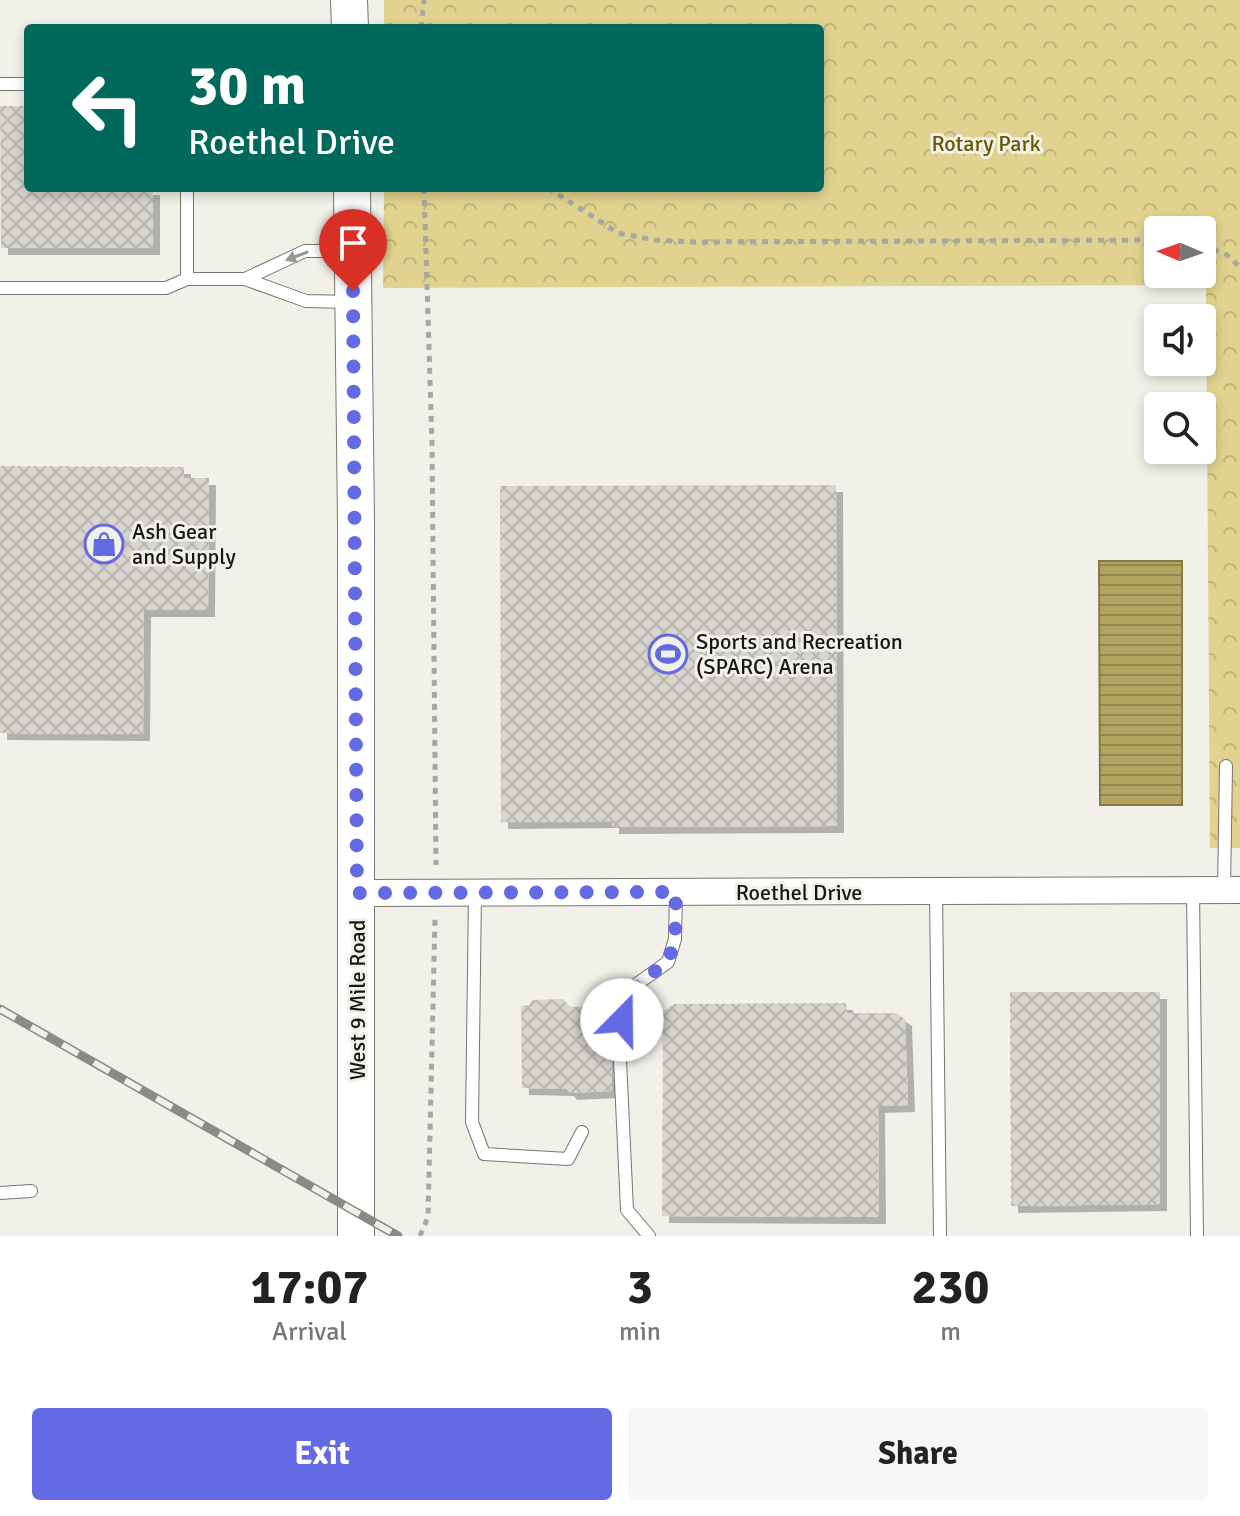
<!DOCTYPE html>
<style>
:root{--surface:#fff;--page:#f6f6f6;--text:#222;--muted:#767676;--accent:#646ae3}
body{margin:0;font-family:Signika,sans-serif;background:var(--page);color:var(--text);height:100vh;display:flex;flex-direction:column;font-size:30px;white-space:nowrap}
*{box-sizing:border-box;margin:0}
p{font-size:26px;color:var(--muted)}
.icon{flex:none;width:44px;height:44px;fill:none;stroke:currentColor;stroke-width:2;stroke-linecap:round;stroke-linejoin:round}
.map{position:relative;height:1236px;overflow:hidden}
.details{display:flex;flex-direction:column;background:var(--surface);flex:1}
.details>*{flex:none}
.top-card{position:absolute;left:24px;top:24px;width:800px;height:168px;border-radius:8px;box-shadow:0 4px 12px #0003;background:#00695c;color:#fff;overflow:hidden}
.needle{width:52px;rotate:272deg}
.buttons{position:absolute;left:1144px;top:216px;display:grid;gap:16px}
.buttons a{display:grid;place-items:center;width:72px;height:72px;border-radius:8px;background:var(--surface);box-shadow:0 4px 12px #0003;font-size:40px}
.pin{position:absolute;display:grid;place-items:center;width:68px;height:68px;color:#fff;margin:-82px -34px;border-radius:50% 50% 50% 0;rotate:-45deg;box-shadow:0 0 8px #0007}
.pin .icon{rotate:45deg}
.me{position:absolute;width:88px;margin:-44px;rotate:22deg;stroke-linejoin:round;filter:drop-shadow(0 0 6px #0008)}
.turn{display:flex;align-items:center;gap:28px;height:168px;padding:0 32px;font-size:36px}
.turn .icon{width:104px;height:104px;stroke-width:2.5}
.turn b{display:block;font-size:56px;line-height:68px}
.eta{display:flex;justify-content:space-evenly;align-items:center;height:136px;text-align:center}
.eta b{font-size:48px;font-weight:700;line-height:56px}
.button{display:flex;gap:16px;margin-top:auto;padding:16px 32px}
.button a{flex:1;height:92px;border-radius:8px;background:var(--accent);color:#fff;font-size:32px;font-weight:700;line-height:92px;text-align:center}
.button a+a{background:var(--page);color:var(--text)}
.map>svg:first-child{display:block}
</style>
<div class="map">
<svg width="1240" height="1236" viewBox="0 0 1240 1236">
<defs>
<pattern id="park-crowns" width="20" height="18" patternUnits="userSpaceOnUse" patternTransform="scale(2)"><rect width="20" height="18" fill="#e1d28f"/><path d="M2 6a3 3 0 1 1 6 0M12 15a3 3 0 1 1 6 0" fill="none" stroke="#c0b47a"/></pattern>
<pattern id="water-rules" width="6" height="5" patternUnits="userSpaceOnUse" patternTransform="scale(2)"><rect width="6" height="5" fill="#b3a460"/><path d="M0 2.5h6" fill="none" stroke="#91854e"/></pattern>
<pattern id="building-cross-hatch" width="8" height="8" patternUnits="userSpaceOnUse" patternTransform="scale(2)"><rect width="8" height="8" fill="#d7d5cd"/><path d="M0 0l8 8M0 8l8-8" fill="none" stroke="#b8b6af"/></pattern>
<filter id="shadow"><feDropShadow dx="7" dy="7" stdDeviation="0" flood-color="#0004"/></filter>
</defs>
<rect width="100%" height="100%" fill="#f2f1e9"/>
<!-- park -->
<path fill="url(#park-crowns)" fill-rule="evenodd" d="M 384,0 L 1240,0 L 1240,848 L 1210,848 L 1206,285 L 383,288 L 384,188 L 820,188 L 820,28 L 384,28 ZM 1158,230 L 1202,230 L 1202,274 L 1158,274 Z"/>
<!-- water -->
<polygon fill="url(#water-rules)" stroke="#847a49" stroke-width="2" points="1099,561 1182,561 1182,805 1100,805"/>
<!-- building -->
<g fill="url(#building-cross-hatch)" filter="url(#shadow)">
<polygon points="0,106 28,106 28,188 153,188 153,248 1,248"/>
<polygon points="0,466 184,467 184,478 209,478 208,610 144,610 143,734 0,733"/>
<polygon points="836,485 837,826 612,827 612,821 501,822 500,486"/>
<polygon points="1010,992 1160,992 1160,1204 1011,1206"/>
<polygon points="563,999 570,1007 612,1006 612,1091 570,1093 567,1089 522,1088 521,1006 529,1005 532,1000"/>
<polygon points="846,1003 847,1013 896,1013 905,1019 908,1105 878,1106 879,1217 662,1216 663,1011 675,1004"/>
</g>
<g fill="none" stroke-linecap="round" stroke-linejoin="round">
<defs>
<g id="lane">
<polyline points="0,84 28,84"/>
<polyline points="187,279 187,188"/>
<polyline points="245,279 305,251 348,251"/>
<polyline points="0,288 166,288 187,279 245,279 306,301 351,302"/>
<polyline points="1193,890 1197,1236"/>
<polyline points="1224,890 1226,766"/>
<polyline points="936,891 940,1236"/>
<polyline points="475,893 472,1122 484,1154 568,1159 582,1132"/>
<polyline points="0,1193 31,1191"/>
<polyline points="649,1236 627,1210 619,1038 626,1002 637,984 668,962 675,939 676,892"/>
</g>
<polyline id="street" points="357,893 1240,890"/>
<g id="secondary">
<polyline points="349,0 350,28"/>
<polyline points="352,188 356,524 356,1236"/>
</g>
</defs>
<!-- lane casing -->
<use href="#lane" stroke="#77756e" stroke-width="14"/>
<!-- street casing -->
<use href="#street" stroke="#77756e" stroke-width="28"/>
<!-- secondary casing -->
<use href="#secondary" stroke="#77756e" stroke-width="38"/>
<!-- path -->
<g stroke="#a8a7a1" stroke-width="5" stroke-dasharray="6 6" stroke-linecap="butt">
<polyline points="421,28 424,0"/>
<polyline points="424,188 432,444 436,865"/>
<polyline points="548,188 618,233 655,240 693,242 1158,240"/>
<polyline points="1202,245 1227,255 1240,267"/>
<polyline points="420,1236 428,1217 435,919"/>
</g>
<!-- lane -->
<use href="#lane" stroke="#fff" stroke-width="12"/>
<!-- street -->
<use href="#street" stroke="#fff" stroke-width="26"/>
<!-- secondary -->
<use href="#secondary" stroke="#fff" stroke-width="36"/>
<defs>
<polyline id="rail" points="0,1009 398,1236"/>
</defs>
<!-- rail casing -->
<use href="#rail" stroke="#8b8b85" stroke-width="9"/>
<!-- rail -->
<use href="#rail" stroke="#f2f1e9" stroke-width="6" stroke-dasharray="18" stroke-linecap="butt"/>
</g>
<!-- one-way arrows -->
<defs><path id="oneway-solid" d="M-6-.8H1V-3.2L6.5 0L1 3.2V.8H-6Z" transform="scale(2)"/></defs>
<use fill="#979795" href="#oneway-solid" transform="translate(297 256) rotate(159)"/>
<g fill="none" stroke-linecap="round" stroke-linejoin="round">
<!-- route -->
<polyline stroke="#646ae3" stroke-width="14" stroke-dasharray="0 25.2" points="353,291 357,893 676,892 675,939 668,962 637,984 626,1002 622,1020"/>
</g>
<!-- icons -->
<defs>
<symbol id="shop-ring" viewBox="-11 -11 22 22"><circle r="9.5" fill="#f2f1e9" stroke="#646ae3" stroke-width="1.5"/><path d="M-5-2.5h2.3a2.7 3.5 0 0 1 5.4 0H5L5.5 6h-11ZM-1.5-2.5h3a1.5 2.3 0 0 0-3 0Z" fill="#646ae3"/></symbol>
<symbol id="stadium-ring" viewBox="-11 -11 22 22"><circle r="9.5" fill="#f2f1e9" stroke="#646ae3" stroke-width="1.5"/><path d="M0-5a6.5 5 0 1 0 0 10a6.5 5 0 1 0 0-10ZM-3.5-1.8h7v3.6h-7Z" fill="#646ae3"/></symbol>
</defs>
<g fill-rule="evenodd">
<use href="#shop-ring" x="82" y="522" width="44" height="44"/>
<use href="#stadium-ring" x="646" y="632" width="44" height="44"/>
</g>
<g text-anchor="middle" stroke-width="6" stroke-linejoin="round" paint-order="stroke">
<!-- park labels -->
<g font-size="22" fill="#675700" stroke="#f2f1e9">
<text x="986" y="151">Rotary Park</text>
</g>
<!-- poi labels -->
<g font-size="22" fill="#171714" stroke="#f2f1e9" text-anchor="start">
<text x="132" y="539">Ash Gear<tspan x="132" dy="25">and Supply</tspan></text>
<text x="696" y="649">Sports and Recreation<tspan x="696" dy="25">(SPARC) Arena</tspan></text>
</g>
<!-- street labels -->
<g font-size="22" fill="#171714" stroke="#f2f1e9">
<text x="799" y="900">Roethel Drive</text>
<text transform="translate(357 1000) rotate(-90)" y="8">West 9 Mile Road</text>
</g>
</g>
</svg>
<div class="buttons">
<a><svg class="needle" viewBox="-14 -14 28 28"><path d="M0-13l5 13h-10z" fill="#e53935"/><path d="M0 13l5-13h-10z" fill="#767676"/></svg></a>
<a><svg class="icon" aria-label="sound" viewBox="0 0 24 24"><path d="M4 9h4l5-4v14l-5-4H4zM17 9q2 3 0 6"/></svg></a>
<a><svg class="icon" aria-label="search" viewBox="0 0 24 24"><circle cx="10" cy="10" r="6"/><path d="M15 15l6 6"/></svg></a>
</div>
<div class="pin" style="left:353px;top:291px;background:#d93025"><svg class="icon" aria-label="arrive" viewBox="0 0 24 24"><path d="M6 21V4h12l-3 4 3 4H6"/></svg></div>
<svg class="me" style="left:622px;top:1020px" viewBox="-20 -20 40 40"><circle r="19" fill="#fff"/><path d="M0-13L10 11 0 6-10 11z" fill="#646ae3"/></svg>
<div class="top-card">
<div class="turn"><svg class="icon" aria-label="left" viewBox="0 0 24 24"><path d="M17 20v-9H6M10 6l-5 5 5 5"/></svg><div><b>30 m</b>Roethel Drive</div></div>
</div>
</div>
<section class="details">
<div class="eta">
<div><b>17:07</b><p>Arrival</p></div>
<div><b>3</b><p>min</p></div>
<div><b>230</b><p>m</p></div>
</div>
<div class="button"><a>Exit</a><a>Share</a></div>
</section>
